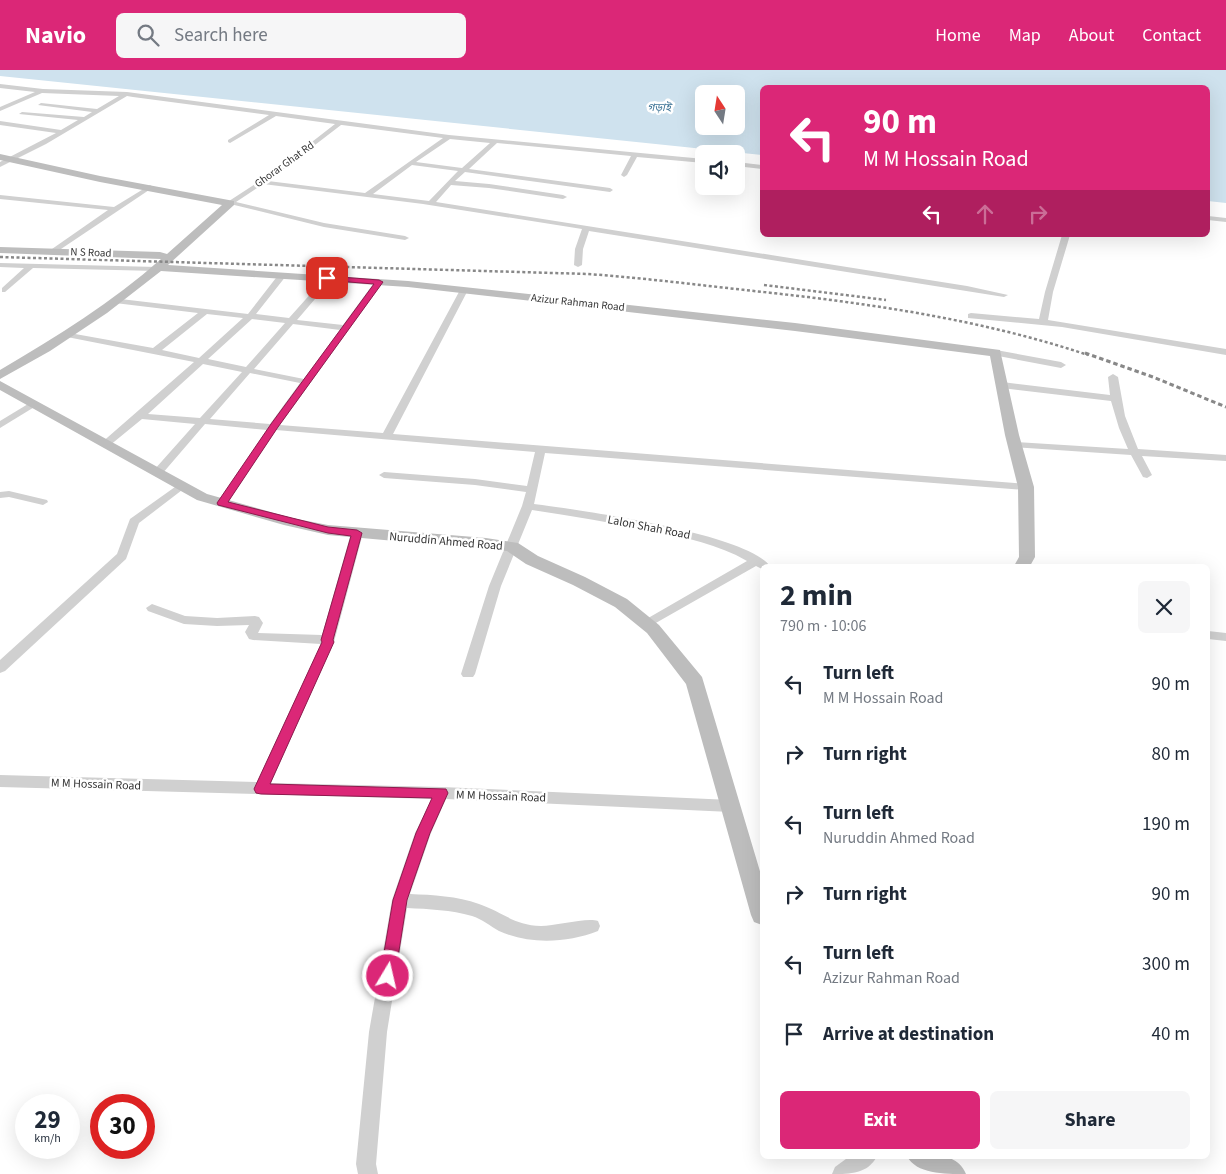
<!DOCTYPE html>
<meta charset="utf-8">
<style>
:root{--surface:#fff;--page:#f6f6f7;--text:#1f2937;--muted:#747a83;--accent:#db2777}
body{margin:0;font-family:"Source Sans 3","Noto Sans Bengali",sans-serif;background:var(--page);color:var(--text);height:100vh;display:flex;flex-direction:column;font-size:19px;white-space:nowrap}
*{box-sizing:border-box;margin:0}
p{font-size:16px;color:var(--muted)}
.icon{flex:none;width:28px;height:28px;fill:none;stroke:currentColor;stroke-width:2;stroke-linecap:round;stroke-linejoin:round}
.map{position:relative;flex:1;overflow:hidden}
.sheet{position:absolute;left:760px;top:494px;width:450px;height:595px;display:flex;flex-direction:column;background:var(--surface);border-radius:8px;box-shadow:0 5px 20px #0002}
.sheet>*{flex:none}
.hud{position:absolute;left:760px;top:15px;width:450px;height:152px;border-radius:8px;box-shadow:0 5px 20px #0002;background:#db2777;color:#fff;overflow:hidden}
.needle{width:32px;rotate:348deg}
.buttons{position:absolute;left:695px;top:15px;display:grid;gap:10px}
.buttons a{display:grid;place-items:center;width:50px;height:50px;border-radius:8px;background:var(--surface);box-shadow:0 5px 20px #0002;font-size:25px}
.speed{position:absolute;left:15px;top:1024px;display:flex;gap:10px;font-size:25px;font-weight:700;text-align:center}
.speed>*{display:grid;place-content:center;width:65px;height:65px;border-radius:50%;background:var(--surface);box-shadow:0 5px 20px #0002;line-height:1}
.speed small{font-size:12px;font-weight:400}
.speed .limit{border:8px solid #d22;background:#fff;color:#111}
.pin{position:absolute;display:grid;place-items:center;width:42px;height:42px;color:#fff;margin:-21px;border-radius:10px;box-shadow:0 2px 8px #0006}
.me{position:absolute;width:55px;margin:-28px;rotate:9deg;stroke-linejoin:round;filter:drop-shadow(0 0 4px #0008)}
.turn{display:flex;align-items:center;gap:18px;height:105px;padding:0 20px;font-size:22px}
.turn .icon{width:65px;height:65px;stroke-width:2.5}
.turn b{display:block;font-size:35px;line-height:42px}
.lanes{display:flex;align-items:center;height:48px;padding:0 20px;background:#0003;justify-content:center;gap:25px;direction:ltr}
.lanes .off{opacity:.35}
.round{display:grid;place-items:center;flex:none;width:52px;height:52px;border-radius:8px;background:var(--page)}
.headline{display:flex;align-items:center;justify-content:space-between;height:85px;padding:0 20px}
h1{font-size:30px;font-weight:700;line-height:38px}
.button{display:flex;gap:10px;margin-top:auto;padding:10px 20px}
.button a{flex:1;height:58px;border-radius:8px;background:var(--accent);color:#fff;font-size:20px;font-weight:700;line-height:58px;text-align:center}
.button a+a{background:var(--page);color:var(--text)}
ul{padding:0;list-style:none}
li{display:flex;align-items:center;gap:15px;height:70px;padding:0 20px}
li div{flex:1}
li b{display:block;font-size:19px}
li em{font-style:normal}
header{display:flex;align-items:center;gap:30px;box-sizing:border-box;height:70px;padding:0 25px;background:var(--accent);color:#fff}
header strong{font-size:24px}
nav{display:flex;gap:28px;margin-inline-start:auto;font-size:18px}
.search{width:350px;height:45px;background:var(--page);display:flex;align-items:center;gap:12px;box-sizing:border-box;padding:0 18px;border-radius:8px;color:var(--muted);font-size:19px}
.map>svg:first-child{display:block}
</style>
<header>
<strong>Navio</strong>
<div class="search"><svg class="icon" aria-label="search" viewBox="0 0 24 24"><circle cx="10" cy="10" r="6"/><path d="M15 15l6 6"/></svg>Search here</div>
<nav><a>Home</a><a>Map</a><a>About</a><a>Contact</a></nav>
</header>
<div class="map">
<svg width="1226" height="1104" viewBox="0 0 1226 1104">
<rect width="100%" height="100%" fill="#fff"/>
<!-- water -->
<path fill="#cfe2ee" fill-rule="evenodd" d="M 0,0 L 1226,0 L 1226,133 L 1208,131 L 1208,18 L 762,18 L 762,85 L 0,6 ZM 704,24 L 736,24 L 736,56 L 704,56 Z"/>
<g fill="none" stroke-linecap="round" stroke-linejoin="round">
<!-- street -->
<g fill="#d0d0d0" fill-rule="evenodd">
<path d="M 0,14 L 43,19 L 127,22 L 449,65 L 704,89 L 704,93 L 637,87 L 627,105 L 624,107 L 621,105 L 631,86 L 497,73 L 469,99 L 610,118 L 613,120 L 610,122 L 465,102 L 455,111 L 489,114 L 563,125 L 567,127 L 563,129 L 489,118 L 451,115 L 436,132 L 967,216 L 1008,225 L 1004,227 L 589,161 L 583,179 L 582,195 L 578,197 L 574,195 L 575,179 L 582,159 L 423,134 L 263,114 L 236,132 L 324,153 L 405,166 L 409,168 L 405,170 L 324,157 L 226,133 L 272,103 L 335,54 L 276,46 L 230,73 L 228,72 L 228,70 L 269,45 L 133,27 L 127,26 L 46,74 L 0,97 L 0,92 L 56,63 L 0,55 L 0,51 L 61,60 L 78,50 L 19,44 L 22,42 L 84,47 L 92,42 L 38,35 L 41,33 L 97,39 L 119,26 L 42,23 L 0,41 L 0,37 L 35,22 L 0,18 ZM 341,55 L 342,55 L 443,68 L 365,123 L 268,111 ZM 450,69 L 490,73 L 462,98 L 416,92 ZM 412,95 L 458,101 L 429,131 L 373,124 Z"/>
<polygon points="736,92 762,95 762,99 736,96"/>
<polygon points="150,115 153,117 152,118 55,183 51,181 52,179 108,140 0,129 0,125 114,137"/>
<polygon points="1208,146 1226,148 1226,152 1208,150"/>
<polygon points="1062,165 1070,165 1053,222 1048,250 1226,279 1226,285 1062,257 968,248 968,244 971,243 1039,249 1045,222"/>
<polygon points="0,193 157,197 161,199 157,201 33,198 5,222 2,222 2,218 24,198 0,197"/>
<path d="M 279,204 L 286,206 L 256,244 L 289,248 L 314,220 L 317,220 L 321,222 L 297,250 L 343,255 L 376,210 L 383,212 L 280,355 L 383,363 L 460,220 L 464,218 L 468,220 L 393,364 L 1026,414 L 1031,417 L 1026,420 L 545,383 L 534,434 C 580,440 745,463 770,496 L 762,496 L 762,499 L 756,496 L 647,558 L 641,554 L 643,551 L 747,491 C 718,474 686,468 653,461 C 613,453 573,446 532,440 L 501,516 L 475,604 L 473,607 L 463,607 L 461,604 L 489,516 L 522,436 L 526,422 L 475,415 L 384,408 L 379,405 L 384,402 L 475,409 L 527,416 L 535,382 L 276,360 L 226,435 L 222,436 L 217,433 L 267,360 L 205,354 L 162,404 L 154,404 L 153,402 L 154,400 L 195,354 L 142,349 L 109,376 L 101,376 L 100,374 L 194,292 L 67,267 L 63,264 L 64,262 L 153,278 L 198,243 L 115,233 L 112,232 L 112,228 L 248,244 ZM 207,244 L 243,248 L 199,288 L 162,280 ZM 252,249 L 285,253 L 246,297 L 208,289 ZM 293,254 L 340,260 L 304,309 L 254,299 ZM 203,294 L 242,302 L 200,348 L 148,344 ZM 250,303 L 300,313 L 270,354 L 210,349 Z"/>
<polygon points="996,280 1061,292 1066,295 1061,298 993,285 991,283"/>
<polygon points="1113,304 1118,307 1125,346 1138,379 1226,385 1226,391 1142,386 1152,405 1147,408 1143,407 1131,385 1012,377 1012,373 1016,372 1128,379 1119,358 1111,331 1002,318 997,315 1002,312 1110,325 1108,307"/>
<polygon points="33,331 38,334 36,336 0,358 0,351"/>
<polygon points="182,412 187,415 186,417 139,453 126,489 5,601 0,603 0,590 117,484 130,449"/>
<polygon points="9,421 47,430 48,432 43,435 9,427 0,428 0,422"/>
<path d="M 357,459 L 363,463 L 334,572 L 271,713 L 442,717 L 731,730 L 736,732 L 738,736 L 736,740 L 731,742 L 446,729 L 431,763 L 410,824 C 433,825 457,826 479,834 C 503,842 513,855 541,856 C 556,856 587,847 598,851 L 600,856 L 598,861 C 567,873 530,875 499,861 C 490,856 482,849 472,846 C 451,840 429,839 407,838 L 387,962 L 376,1094 L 378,1104 L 358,1104 L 356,1094 L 369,962 L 392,830 L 415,763 L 432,729 L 0,717 L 0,705 L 257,712 L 321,574 L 253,570 L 249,569 L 245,562 L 249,555 L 217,556 L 184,554 L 148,541 L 146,538 L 152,534 L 185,546 L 217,548 L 255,546 L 259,547 L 263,553 L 258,563 L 322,565 L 351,463 Z"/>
<polygon points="1208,561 1226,563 1226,571 1208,569"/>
<path d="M 850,1086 L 877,1086 C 868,1104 850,1104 832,1104 L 835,1097 Z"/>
</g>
<!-- secondary -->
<g fill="#bdbdbd" fill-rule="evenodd">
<path d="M 0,84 L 100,106 L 234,131 L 234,135 L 168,195 L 408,211 L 795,253 L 1000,280 L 1019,365 L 1034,417 L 1035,487 L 1030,496 L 1014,496 L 1019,487 L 1018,417 L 1005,365 L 990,286 L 795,261 L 408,217 L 161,201 L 107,243 L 50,281 L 0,309 L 0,300 C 56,267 113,232 161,189 L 0,183 L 0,177 L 160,182 L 167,184 L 222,135 L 100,112 L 0,90 Z"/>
<polygon points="0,311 207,424 292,448 328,455 486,468 518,473 538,486 585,507 627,529 659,555 702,607 762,808 762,855 754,852 751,845 686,614 647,563 615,537 573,515 526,494 507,481 328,465 284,455 197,430 0,320"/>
<path d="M 907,1086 C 928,1086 956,1080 966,1104 C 944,1104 916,1104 907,1086 Z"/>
</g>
<!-- rail-far1 -->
<g stroke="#888" stroke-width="2.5" stroke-dasharray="3 2.5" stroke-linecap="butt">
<path d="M 0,187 L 588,204 C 644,208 699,215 754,221 C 867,233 980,249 1088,285"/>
<polyline points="764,215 886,230"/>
</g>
<!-- rail -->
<polyline stroke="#888" stroke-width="3" stroke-dasharray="4.5 3" stroke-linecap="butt" points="1085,283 1153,307 1226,337"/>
</g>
<!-- route -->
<polygon fill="#db2777" stroke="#8e194d" points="327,206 379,210 383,212 278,357 228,432 328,457 357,460 362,463 333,570 334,572 270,714 446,719 448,723 430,763 412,815 407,830 395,906 393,911 388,913 382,911 380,906 393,830 416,763 432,728 261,724 256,723 254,719 322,572 321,570 351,466 328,463 218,435 217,433 271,354 374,214 324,210 324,207"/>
<g text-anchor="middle" stroke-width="5" stroke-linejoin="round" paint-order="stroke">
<!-- far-water labels -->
<g font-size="11" font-style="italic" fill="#3f7597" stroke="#fff">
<text x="659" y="41">গড়াই</text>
</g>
<!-- far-street labels -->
<g font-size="11" fill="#333" stroke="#fff">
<text transform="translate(284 94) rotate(-36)" y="4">Ghorar Ghat Rd</text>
<text transform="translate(91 182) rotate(2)" y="4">N S Road</text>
<text transform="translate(578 232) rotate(6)" y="4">Azizur Rahman Road</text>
</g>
<!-- street labels -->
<g font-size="12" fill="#333" stroke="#fff">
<text transform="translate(649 457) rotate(11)" y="4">Lalon Shah Road</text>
<text transform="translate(446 471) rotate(5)" y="4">Nuruddin Ahmed Road</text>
<text transform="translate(96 714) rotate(2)" y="4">M M Hossain Road</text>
<text transform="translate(501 726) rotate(2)" y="4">M M Hossain Road</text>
</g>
</g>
</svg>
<div class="buttons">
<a><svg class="needle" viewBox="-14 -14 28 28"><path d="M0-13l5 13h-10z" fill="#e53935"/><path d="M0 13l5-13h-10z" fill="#747a83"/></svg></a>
<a><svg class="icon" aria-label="sound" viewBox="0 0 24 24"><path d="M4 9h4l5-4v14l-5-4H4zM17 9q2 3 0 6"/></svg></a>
</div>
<div class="speed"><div>29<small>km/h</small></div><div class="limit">30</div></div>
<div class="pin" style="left:327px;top:208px;background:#d93025"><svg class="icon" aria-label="arrive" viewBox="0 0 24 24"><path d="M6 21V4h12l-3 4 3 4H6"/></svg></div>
<svg class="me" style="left:388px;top:906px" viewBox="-20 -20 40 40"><circle r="17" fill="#db2777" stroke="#fff" stroke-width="3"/><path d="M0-11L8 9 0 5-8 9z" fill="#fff"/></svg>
<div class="hud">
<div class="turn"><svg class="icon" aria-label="left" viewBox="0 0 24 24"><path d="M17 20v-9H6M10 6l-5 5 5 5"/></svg><div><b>90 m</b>M M Hossain Road</div></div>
<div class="lanes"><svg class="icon" aria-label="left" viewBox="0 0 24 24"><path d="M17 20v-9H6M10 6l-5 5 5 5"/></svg><svg class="icon off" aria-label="ahead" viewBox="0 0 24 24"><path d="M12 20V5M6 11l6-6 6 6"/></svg><svg class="icon off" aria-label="right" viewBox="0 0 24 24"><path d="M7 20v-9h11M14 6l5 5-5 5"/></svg></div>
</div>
<section class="sheet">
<div class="headline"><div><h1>2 min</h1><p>790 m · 10:06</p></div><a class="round"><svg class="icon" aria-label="close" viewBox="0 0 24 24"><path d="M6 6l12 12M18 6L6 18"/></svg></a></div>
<ul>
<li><svg class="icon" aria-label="left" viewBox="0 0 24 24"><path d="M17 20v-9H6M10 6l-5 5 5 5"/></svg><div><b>Turn left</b><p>M M Hossain Road</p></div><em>90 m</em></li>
<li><svg class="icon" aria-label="right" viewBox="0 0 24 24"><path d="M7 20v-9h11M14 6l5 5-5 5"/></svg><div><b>Turn right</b></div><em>80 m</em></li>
<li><svg class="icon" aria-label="left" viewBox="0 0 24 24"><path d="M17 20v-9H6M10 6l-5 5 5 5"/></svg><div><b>Turn left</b><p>Nuruddin Ahmed Road</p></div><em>190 m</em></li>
<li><svg class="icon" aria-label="right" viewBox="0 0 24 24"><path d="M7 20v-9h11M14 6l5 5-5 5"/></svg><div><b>Turn right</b></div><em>90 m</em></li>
<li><svg class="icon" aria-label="left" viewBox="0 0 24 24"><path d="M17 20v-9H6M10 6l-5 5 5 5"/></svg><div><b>Turn left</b><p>Azizur Rahman Road</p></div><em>300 m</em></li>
<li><svg class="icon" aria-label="arrive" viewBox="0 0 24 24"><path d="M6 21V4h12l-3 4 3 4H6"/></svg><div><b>Arrive at destination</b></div><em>40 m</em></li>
</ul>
<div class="button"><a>Exit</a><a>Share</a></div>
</section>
</div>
